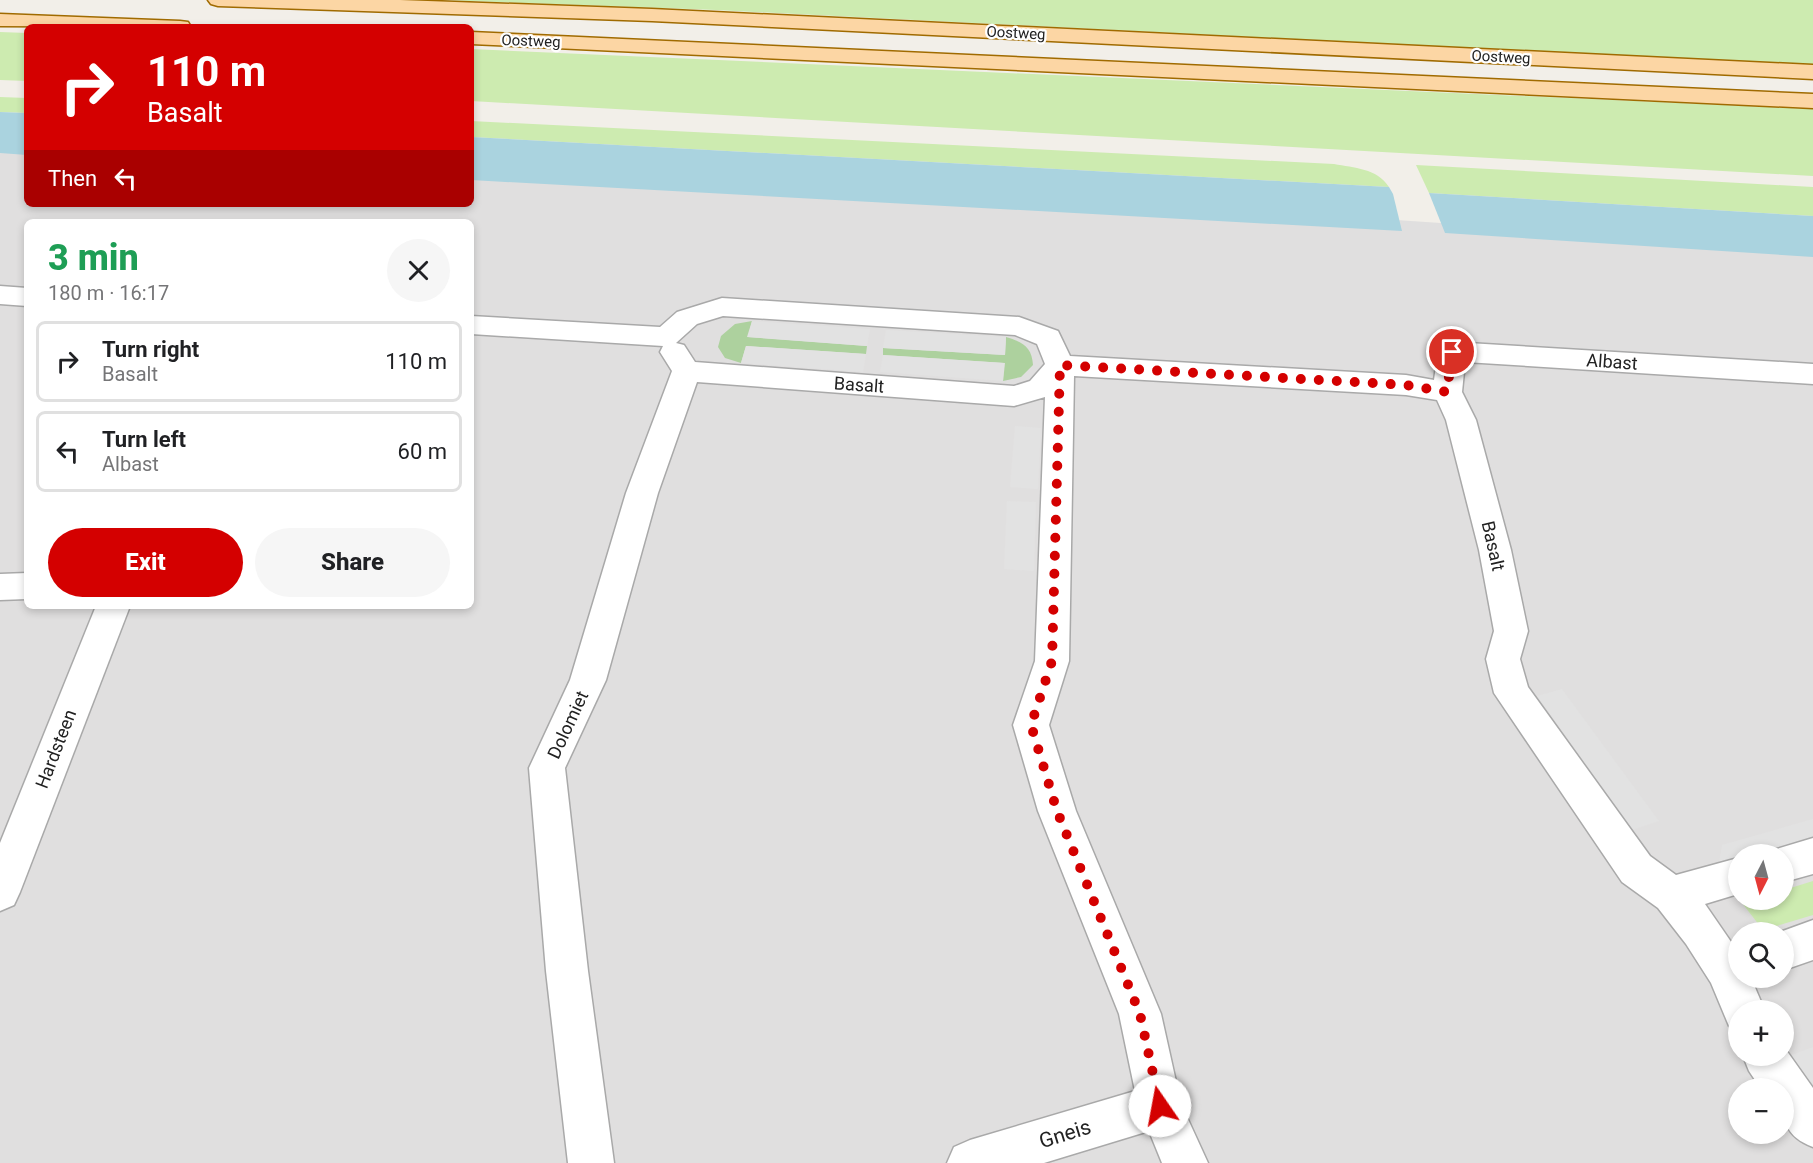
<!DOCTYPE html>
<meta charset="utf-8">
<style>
:root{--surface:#fff;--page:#f6f6f6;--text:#202124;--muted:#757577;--line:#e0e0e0;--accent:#d40000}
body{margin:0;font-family:Roboto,sans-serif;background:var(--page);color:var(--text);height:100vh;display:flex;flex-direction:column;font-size:22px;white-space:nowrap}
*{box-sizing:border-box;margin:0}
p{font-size:20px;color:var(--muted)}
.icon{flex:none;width:33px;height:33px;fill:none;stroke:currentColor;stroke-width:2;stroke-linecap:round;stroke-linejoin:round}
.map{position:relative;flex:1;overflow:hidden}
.panel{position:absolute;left:24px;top:219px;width:450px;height:390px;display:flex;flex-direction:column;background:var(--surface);border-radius:9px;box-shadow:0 3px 9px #0003}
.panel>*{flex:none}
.guide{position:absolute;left:24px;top:24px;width:450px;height:183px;border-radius:9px;box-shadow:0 3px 9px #0003;background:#d40000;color:#fff;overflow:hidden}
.needle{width:39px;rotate:186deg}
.fabs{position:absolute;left:1728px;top:844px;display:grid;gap:12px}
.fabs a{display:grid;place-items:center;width:66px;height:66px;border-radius:50%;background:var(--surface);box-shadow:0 3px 9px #0003;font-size:30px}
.pin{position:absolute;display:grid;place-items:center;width:51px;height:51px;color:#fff;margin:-26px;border:3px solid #fff;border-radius:50%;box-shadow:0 2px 6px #0007}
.me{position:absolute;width:66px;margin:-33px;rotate:348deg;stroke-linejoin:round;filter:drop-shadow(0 0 4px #0008)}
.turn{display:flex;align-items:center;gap:21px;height:126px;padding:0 24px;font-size:27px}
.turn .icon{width:78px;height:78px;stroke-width:2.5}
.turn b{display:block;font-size:42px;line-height:51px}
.then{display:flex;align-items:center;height:57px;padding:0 24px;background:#0003;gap:12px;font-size:22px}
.round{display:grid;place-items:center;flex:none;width:63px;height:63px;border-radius:32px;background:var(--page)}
.overview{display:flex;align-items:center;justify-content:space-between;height:102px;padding:0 24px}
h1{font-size:36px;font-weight:800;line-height:45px;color:#1e9e55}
.button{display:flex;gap:12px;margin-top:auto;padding:12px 24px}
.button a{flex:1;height:69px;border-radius:36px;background:var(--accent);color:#fff;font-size:24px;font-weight:800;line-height:69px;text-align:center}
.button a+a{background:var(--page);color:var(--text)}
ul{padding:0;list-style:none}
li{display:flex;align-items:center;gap:18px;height:81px;margin:0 12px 9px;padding:0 12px;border:3px solid var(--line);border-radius:9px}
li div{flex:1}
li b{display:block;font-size:22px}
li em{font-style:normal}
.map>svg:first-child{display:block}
</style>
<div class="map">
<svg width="1813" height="1163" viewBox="0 0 1813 1163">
<rect width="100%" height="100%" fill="#f2efe9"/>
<!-- residential -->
<path fill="#e0dfdf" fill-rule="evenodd" d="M 0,127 L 27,128 L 27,204 L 471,204 L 471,158 L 1813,248 L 1813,1163 L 0,1163 ZM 27,222 L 471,222 L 471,606 L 27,606 ZM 1738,855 L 1784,855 L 1784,900 L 1738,900 ZM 1738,933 L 1784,933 L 1784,978 L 1738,978 ZM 1738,1011 L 1784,1011 L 1784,1056 L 1738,1056 ZM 1738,1089 L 1784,1089 L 1784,1134 L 1738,1134 Z"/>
<!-- grass -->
<g fill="#cdebb0">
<polygon points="441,0 1813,0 1813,65 716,10"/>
<polygon points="0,32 27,33 27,81 0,80"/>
<polygon points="471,49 1813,109 1813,176 471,101"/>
<polygon points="0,97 27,98 27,113 0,112"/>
<path d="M 471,121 L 1334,164 C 1354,168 1377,168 1389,187 L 471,137 Z"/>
<polygon points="1416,165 1813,187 1813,216 1429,193"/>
<polygon points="1813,881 1813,915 1763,930 1742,903 1751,900 1784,900 1784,890"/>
</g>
<!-- forest -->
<g fill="#add19e">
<polygon points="752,321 748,337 867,346 866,354 746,346 741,363 725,358 718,347 721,336 735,324"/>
<path d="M 1006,337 C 1023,342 1032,347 1033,365 L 1021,377 L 1003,381 L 1004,363 L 883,355 L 883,348 L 1005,355 Z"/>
</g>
<!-- parking -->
<g fill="#e2e2e2">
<polygon points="752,321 870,329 867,346 747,337"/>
<polygon points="886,330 1006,337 1005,355 883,348"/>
<polygon points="746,346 866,354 863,372 741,363"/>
<polygon points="883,355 1005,363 1003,381 880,372"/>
<polygon points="1015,426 1041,428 1038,489 1010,487"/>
<polygon points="1007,501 1036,502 1034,571 1004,569"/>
<polygon points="1562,689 1659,821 1632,830 1537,696"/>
<polygon points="1813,819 1813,839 1759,855 1738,855 1738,861 1718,867 1722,845"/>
<polygon points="1813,1047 1813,1089 1789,1056"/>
</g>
<!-- water -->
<g fill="#aad3df">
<polygon points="0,112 27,113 27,155 0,153"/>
<polygon points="471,137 1389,187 1393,194 1402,231 471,180"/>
<polygon points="1429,193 1813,216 1813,257 1445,233"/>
</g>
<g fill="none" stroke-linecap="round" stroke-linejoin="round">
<defs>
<polygon id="pedestrian" points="27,573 27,599 0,600 0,574"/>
<g id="minor">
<polygon points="0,286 27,288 27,306 0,304"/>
<path d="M 722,298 L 1019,317 L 1058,331 L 1070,356 L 1406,375 L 1434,380 L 1438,352 L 1442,345 L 1452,342 L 1813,364 L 1813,384 L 1465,362 L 1462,392 L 1476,420 L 1511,550 L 1528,631 L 1520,659 L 1528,687 L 1650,856 L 1676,875 L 1738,858 L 1738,894 L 1705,904 L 1738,952 L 1738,978 L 1751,978 L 1765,1011 L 1738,1011 L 1738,1030 L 1729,1026 L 1711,983 L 1686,944 L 1658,908 L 1622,882 L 1494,693 L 1486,659 L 1494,631 L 1479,550 L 1446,420 L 1437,400 L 1406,395 L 1074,376 L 1069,661 L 1049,725 L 1076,811 L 1161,1014 L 1181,1104 L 1208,1163 L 1162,1163 L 1149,1131 L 1044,1163 L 947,1163 L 954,1147 L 970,1140 L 1135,1091 L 1119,1014 L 1038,811 L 1013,725 L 1035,661 L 1045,397 L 1014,406 L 697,382 L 658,493 L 606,680 L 565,768 L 588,971 L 614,1163 L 568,1163 L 546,971 L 529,768 L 570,680 L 626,493 L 672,371 L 660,352 L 663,346 L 471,334 L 471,316 L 660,327 L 677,312 ZM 723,316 L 1015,335 L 1037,344 L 1045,364 L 1030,381 L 1014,386 L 695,362 L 684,345 L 676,343 L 697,324 Z"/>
<polygon points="96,606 130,606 20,892 14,905 0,911 0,843"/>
<polygon points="1813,838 1813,874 1784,882 1784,855 1769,855 1770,851"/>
<polygon points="1813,920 1813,960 1784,970 1784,933 1777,933"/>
<path d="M 1784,1047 L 1813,1088 L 1813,1147 C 1782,1135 1784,1119 1784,1089 L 1761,1089 L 1749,1071 L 1743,1056 L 1784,1056 Z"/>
</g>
<g id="primary">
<polygon points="208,0 400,0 652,9 1813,65 1813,79 652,21 218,6 211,4"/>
<polygon points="0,14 180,21 188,22 191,27 0,26"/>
<polygon points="471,32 1813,94 1813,108 471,44"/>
</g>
</defs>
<!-- pedestrian casing -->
<use href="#pedestrian" stroke="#a9a9a9" stroke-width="3"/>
<!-- minor casing -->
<use href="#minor" stroke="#a9a9a9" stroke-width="3"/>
<!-- primary casing -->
<use href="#primary" stroke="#a06b00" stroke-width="3"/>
<!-- pedestrian -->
<use href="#pedestrian" fill="#fff" fill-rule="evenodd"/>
<!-- minor -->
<use href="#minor" fill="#fff" fill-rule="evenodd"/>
<!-- primary -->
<use href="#primary" fill="#fcd6a4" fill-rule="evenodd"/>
</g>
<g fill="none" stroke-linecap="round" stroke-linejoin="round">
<!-- route -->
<polyline stroke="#d40000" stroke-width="10" stroke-dasharray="0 18" points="1160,1106 1140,1014 1057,811 1031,725 1052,661 1060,365 1406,385 1447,392 1452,352"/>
</g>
<g text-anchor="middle" stroke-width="4.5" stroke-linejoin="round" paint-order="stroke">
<!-- far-street labels -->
<g font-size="15" fill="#222" stroke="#fff">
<text transform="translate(1016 33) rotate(3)" y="5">Oostweg</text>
<text transform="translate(531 41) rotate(2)" y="5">Oostweg</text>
<text transform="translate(1501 57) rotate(3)" y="5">Oostweg</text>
</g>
<!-- street labels -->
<g font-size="18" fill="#222" stroke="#fff">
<text transform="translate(1612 362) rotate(4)" y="6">Albast</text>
<text transform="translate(859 385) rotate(4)" y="6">Basalt</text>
<text transform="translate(1493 546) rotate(77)" y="6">Basalt</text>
<text transform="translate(568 725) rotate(-65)" y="6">Dolomiet</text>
<text transform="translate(56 749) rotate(-69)" y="6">Hardsteen</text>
</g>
<!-- near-street labels -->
<g font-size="21" fill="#222" stroke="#fff">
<text transform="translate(1065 1134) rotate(-17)" y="7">Gneis</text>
</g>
</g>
</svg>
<div class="fabs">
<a><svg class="needle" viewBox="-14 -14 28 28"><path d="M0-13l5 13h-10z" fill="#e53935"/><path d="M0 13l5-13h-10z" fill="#757577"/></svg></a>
<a><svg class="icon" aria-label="search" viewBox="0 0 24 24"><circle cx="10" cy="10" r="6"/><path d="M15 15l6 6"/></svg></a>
<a>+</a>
<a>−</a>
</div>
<div class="pin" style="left:1452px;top:352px;background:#d93025"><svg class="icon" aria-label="arrive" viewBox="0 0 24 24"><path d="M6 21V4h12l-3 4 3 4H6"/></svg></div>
<svg class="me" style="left:1160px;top:1106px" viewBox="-20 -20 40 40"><circle r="19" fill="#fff"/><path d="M0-13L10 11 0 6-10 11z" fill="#d40000"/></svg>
<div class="guide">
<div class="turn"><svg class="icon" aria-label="right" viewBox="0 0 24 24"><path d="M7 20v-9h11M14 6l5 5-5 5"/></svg><div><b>110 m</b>Basalt</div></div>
<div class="then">Then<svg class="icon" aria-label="left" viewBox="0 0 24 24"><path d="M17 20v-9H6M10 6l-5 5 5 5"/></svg></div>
</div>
<section class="panel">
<div class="overview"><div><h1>3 min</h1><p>180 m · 16:17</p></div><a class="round"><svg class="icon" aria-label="close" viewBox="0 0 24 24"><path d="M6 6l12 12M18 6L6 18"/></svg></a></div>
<ul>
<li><svg class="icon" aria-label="right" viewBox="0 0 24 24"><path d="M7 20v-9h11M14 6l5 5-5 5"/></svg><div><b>Turn right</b><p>Basalt</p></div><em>110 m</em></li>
<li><svg class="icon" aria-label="left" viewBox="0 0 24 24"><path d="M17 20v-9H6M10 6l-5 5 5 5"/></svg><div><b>Turn left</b><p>Albast</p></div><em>60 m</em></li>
</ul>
<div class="button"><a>Exit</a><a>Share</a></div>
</section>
</div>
